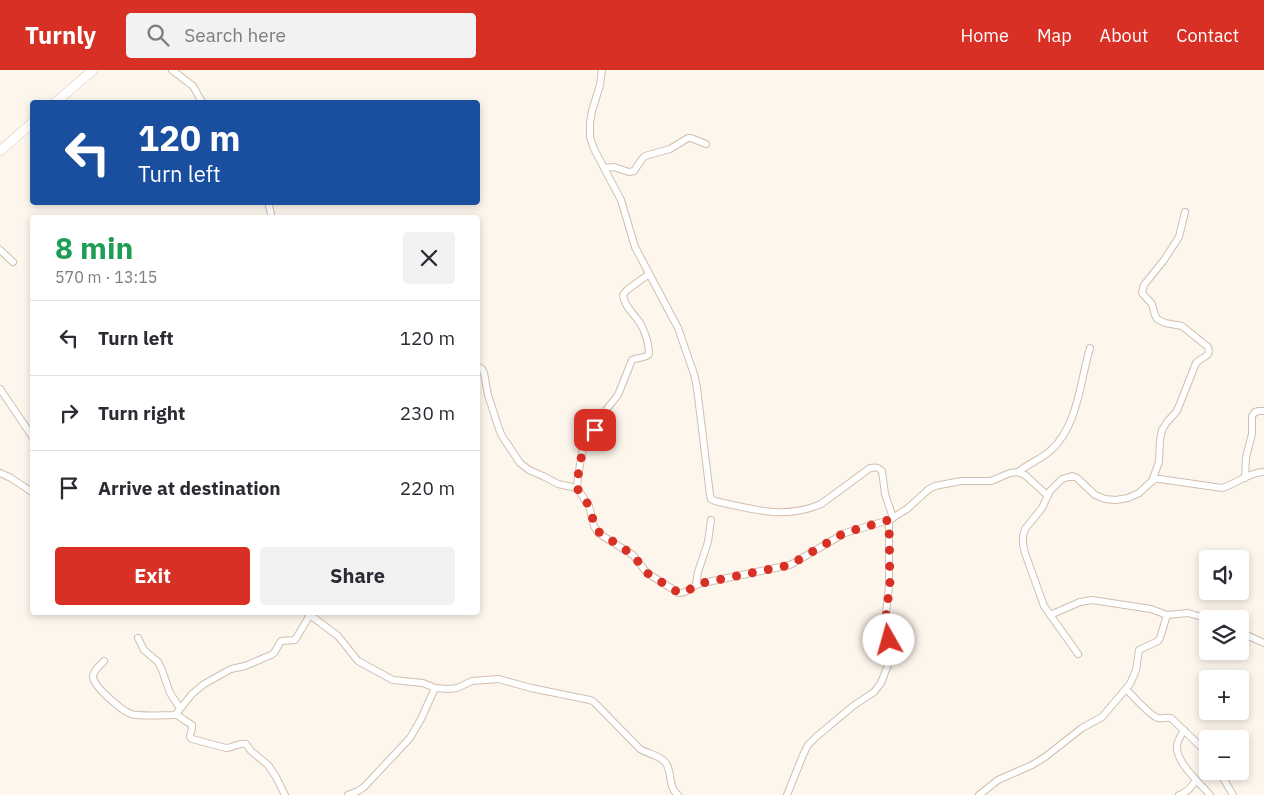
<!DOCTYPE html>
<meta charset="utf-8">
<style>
:root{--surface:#fff;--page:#f2f2f3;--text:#2b2b33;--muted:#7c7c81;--line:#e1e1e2;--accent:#d93025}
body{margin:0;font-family:"IBM Plex Sans",sans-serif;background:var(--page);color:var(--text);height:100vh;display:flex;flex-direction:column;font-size:19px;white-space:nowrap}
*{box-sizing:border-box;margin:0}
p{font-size:16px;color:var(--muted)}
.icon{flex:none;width:28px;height:28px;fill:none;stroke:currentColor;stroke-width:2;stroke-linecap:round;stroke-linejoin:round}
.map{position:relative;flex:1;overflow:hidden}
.details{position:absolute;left:30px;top:145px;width:450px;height:400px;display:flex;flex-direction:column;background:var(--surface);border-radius:5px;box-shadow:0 2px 8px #0003}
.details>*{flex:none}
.banner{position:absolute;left:30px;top:30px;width:450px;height:105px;border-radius:5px;box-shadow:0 2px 8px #0003;background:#1a4fa0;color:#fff;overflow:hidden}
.controls{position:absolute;left:1199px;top:480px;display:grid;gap:10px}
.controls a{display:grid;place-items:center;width:50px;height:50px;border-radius:5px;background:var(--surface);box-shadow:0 2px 8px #0003;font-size:25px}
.pin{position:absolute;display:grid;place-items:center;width:42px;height:42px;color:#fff;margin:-21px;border-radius:10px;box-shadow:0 2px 8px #0006}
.me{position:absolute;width:55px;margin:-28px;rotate:353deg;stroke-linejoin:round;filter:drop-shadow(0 0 4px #0008)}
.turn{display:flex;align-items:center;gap:18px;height:105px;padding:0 25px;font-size:22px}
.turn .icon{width:65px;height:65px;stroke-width:2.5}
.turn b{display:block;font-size:35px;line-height:42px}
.round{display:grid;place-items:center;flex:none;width:52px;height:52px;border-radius:5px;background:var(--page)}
.summary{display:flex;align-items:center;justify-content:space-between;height:85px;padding:0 25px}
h1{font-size:30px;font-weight:800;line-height:38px;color:#1e9e55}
.button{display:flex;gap:10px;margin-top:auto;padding:10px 25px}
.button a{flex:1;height:58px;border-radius:5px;background:var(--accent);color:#fff;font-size:20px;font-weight:800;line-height:58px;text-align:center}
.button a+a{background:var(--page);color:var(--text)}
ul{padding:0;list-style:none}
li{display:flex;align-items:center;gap:15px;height:75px;padding:0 25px;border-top:1px solid var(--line)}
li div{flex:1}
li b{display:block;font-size:19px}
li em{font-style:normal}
header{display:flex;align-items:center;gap:30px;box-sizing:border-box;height:70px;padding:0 25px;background:var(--accent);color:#fff}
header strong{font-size:24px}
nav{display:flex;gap:28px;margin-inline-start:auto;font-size:18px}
.search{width:350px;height:45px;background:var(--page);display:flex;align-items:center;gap:12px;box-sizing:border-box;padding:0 18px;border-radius:5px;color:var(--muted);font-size:19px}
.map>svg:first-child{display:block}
</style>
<header>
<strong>Turnly</strong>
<div class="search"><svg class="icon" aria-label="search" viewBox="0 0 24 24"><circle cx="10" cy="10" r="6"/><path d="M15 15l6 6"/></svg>Search here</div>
<nav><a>Home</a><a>Map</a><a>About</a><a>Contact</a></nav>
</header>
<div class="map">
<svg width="1264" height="725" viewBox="0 0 1264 725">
<rect width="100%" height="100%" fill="#fdf6ec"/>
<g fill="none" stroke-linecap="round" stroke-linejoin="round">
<defs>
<g id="street">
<polyline points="172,0 193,16 202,32"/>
<path d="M 602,0 L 600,15 L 592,41 L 590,53 L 590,67 L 594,79 L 621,130 L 635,177 L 678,258 L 694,304 L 697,318 L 710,425 L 711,429 L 715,431 C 751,439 785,450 821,434 L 870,398 C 876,397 878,397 882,401 L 885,424 L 893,448"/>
<polyline points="604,98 614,97 629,102 634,101 642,89 645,86 670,79 688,68 691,68 706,74"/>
<polyline points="268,132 272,148"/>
<polyline points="0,180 13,192"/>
<path d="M 478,297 L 482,299 L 484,303 L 488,325 L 499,359 L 502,366 L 520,393 L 529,400 L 545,407 L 558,414 L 577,418 L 589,436 L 594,456 L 598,463 L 633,485 L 647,503 L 679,523 C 686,524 692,517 698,514 L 790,495 L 845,463 L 889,450 L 907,439 L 929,419 L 935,416 L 961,411 L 991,411 L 1010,403 L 1018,402 L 1025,405 L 1047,425"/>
<polyline points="0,319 32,366"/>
<path d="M 1018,402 C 1028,394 1041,389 1050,381 C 1078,357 1080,311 1090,278"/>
<polyline points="0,403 11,408 32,422"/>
<polyline points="1245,408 1246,387 1252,364 1252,346 1255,342 1259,341 1264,341"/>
<path d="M 1152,411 L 1159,392 L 1160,370 L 1162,360 L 1167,352 L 1177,341 L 1196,293 C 1201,287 1212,287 1208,277 L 1182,256 L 1165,253 L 1157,249 L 1155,245 L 1152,234 L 1142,223 L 1144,215 L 1164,190 L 1179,167 L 1185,142"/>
<path d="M 577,418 L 578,406 L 584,372 L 595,359 L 606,340 L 618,325 L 632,290 C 637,287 645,289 649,284 C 649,274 645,261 640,253 C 634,244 624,236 623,225 L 627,220 L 649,204"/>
<polyline points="696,515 698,502 708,472 711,450"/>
<path d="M 306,542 L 338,566 L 358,591 L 393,610 L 423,613 L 435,618 L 448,619 L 457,618 L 472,611 L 499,609 L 531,618 L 590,630 L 594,632 L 640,679 C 648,684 659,685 665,692 C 673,701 667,716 678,725"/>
<polyline points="1050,545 1080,532 1092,530 1151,539 1167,545 1188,543 1208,549"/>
<polyline points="1240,562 1264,573"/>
<polyline points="138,568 144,580 158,592 162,600 170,623 180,638"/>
<path d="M 1078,584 L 1044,536 L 1025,483 L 1023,474 L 1023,466 L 1025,459 L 1042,438 L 1050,421 L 1062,409 L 1072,406 L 1077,408 L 1095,425 L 1105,429 L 1116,430 L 1128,428 L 1139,423 L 1152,411 L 1155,409 L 1160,409 L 1222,418 C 1236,414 1249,402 1264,402"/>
<path d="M 104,591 C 100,596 93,600 93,607 C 94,617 121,640 131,644 C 143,647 161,645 174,645 L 176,644 L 192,624 L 204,614 L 231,599 L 245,596 L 271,585 L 274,583 L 281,571 L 295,570 L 310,545"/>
<path d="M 1126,619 C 1133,626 1150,646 1158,648 C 1162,649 1167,647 1171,648 L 1203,679 L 1208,685"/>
<path d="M 176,644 L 184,650 L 192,655 C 193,659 190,663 190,667 L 192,669 L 226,678 C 233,678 239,672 246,674 L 251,681 L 268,695 L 276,707 L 285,725"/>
<path d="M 1184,660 C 1181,665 1178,670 1177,675 C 1175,692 1200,713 1210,725"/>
<polyline points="1219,701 1233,725"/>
<polyline points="348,725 358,721 364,717 410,668 421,649 435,618"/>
<polyline points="787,725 803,685 808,675 816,667 853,636 874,622 881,613 889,592 890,580 886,542 889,516 889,450"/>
<polyline points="979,725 998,710 1032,695 1045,687 1082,658 1102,647 1130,614 1136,600 1139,580 1158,571 1160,568 1167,545"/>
<path d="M 1179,725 C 1188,722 1191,717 1196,710"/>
</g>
<g id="secondary">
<polyline points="56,32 93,0"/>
<polyline points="0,81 32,53"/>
</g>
</defs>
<!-- street casing -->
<use href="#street" stroke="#d1beb0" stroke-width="8"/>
<!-- secondary casing -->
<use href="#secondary" stroke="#d6c0b0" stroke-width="10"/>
<!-- street -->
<use href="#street" stroke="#fff" stroke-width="6"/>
<!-- secondary -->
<use href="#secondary" stroke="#fff" stroke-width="9"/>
</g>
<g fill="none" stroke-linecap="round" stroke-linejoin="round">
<!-- route -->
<path stroke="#d93025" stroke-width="9" stroke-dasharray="0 16.2" d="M 595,360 L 584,372 L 578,406 L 577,418 L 589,436 L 596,460 L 633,485 L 647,503 L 679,523 C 686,524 692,517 698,514 L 790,495 L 844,463 L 889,450 L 890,516 L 886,542 L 889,570"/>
</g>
</svg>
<div class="controls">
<a><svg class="icon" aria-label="sound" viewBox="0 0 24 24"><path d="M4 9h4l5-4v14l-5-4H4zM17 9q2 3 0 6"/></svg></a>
<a><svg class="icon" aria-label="layers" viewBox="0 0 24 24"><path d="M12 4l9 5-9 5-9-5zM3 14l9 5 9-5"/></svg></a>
<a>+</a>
<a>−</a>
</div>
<div class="pin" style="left:595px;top:360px;background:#d93025"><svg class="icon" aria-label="arrive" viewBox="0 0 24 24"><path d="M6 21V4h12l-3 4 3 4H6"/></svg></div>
<svg class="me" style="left:889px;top:570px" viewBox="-20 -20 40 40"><circle r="19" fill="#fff"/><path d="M0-13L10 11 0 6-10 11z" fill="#d93025"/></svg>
<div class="banner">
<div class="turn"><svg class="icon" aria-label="left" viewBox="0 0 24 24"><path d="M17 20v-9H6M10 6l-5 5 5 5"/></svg><div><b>120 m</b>Turn left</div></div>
</div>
<section class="details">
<div class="summary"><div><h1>8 min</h1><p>570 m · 13:15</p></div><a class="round"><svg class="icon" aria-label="close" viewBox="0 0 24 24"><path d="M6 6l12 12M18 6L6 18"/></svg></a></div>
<ul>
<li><svg class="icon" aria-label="left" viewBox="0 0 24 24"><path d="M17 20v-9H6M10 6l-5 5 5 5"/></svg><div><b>Turn left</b></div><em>120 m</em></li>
<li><svg class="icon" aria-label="right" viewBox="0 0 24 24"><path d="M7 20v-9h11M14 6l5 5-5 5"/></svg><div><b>Turn right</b></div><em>230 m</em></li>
<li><svg class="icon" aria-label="arrive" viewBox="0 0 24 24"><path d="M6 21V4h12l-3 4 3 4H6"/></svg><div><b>Arrive at destination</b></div><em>220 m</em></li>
</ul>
<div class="button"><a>Exit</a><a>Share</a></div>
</section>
</div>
